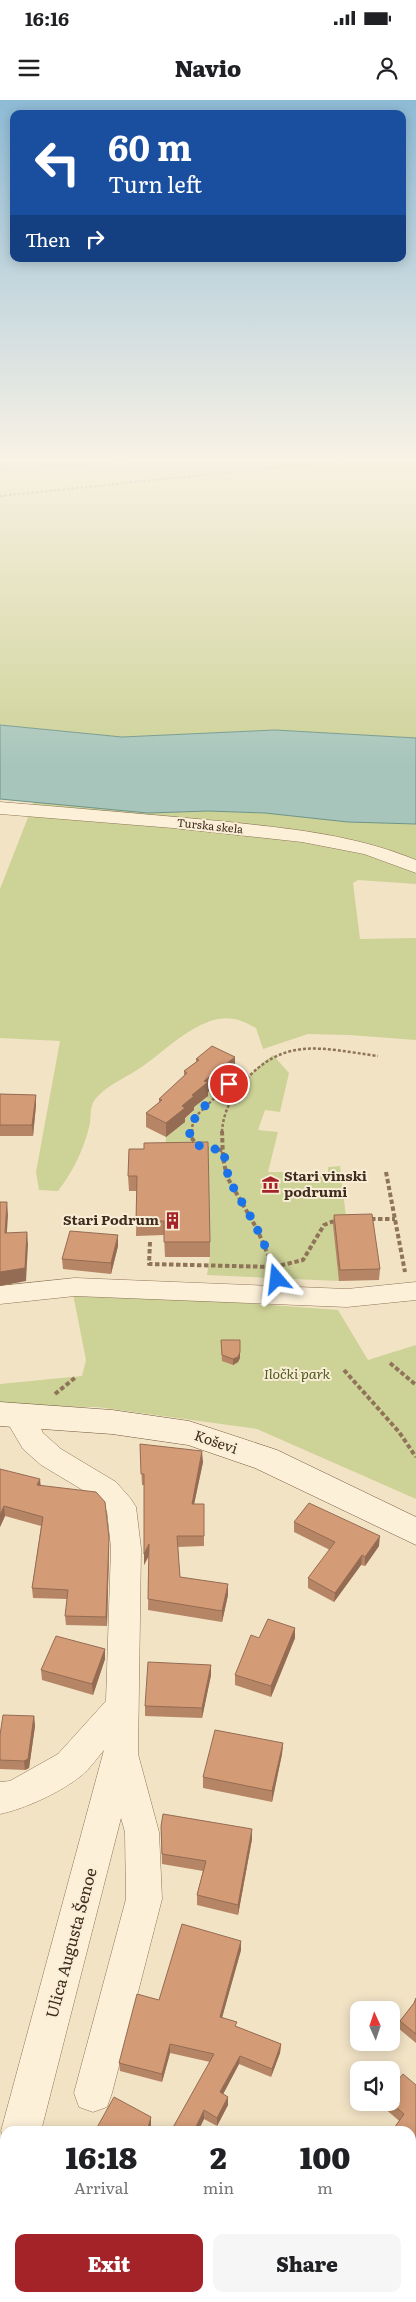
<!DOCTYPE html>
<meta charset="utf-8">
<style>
:root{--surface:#fff;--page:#f6f6f6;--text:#202124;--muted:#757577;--accent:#a42328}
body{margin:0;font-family:Literata,serif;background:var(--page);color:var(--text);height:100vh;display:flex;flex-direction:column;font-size:19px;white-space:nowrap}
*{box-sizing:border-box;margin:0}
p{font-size:16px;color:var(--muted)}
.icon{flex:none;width:28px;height:28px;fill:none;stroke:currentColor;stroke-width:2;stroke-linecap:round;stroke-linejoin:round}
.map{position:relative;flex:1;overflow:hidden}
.drawer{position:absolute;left:0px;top:2026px;width:416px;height:176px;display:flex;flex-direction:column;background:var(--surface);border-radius:15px 15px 0 0;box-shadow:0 2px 12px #0003}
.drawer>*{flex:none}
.hud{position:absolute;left:10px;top:10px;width:396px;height:152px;border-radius:10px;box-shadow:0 2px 12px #0003;background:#1a4fa0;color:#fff;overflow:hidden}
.needle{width:32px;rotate:357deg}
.controls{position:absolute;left:350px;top:1901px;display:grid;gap:10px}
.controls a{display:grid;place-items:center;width:50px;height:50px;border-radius:10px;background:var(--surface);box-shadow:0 2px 12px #0003;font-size:25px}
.pin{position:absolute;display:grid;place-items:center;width:42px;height:42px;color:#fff;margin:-21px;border:2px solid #fff;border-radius:50%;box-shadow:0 1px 5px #0007}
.me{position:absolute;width:55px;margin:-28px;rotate:343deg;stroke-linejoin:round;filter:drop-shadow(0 0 4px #0008)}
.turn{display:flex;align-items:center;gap:18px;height:105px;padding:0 15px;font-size:22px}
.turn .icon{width:65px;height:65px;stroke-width:2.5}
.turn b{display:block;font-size:35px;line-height:42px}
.then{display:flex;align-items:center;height:48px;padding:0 15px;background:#0003;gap:10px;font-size:19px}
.eta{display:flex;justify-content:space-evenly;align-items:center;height:85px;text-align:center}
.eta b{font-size:30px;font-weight:800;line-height:35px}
.primary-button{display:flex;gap:10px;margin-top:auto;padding:10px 15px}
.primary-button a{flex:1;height:58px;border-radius:10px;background:var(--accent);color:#fff;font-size:20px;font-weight:800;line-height:58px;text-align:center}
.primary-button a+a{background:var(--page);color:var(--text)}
.status{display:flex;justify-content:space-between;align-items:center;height:35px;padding:0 25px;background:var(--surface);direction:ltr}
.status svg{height:14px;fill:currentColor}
header{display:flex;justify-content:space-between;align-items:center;height:65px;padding:0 15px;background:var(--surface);font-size:22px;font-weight:800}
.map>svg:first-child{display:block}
</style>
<div class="status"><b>16:16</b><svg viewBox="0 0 49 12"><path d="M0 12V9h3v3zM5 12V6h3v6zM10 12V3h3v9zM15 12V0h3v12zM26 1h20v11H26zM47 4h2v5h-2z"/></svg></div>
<header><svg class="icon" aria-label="menu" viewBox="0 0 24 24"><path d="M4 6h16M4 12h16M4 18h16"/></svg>Navio<svg class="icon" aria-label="person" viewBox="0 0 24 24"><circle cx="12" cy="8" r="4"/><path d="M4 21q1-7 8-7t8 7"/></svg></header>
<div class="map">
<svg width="416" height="2202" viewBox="0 0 416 2202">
<rect width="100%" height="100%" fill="#f2e3c5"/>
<!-- green -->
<g fill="#cdd297">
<polygon points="143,359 416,359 416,638 275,630 122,637 0,625 0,372"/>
<path d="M 34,702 L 148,713 L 208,711 L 265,713 L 348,722 L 416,724 L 416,784 L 358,780 L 353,783 L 360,839 L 416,838 L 416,940 L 349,935 L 308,934 L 263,949 L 256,928 C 240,919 229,915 210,921 C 185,930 164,951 143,966 C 128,977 104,986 94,1001 C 90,1007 91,1016 90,1023 C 85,1047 73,1072 58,1091 L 39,1090 L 36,1072 L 60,941 L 0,938 L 0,789 Z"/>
<polygon points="273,955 289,973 280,1012 265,1010 258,1030 278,1032 268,1072 283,1072 284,1076 328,1073 328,1067 340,1066 347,1125 339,1181 207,1175 210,1156 165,1057 166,1037 184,1023 182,1021 194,1011 192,1009 207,997 205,995 234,971 250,976 259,966"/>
<polygon points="93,1192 338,1210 368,1260 416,1245 416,1399 257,1329 97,1307 0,1306 0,1284 82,1276 86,1260 73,1194"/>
</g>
<!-- water -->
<g fill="#a7c5bb" stroke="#6c9589">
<polygon points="0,359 143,359 0,372"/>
<polygon points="0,625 122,637 275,630 416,638 416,724 348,722 265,713 208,711 148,713 0,699"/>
</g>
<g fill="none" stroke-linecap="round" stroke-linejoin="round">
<defs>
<g id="street">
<path d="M 0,702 C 73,708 146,714 219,721 C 286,728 353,734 416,760 L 416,773 L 364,754 L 302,742 L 173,728 L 0,714 Z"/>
<polygon points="75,1178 347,1189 416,1182 416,1200 347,1207 75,1196 0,1204 0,1186"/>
<path d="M 21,1304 L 31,1307 L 43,1333 L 61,1349 L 116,1382 L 131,1399 L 136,1407 L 141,1448 L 138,1654 L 159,1732 L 162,1799 L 112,1993 L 107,2007 L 93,2012 L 79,2007 L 74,1993 L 126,1799 L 125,1732 L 121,1718 L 41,2031 L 5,2031 L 5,2040 L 1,2031 L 104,1650 C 97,1658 90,1669 81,1676 C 61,1692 25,1709 0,1714 L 0,1682 L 10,1681 L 58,1654 L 106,1601 L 111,1448 L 107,1411 L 96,1398 L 41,1365 L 23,1349 L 10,1327 L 7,1315 L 11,1307 Z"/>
<polygon points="5,2074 5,2132 0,2134 0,2076"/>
</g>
<polygon id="secondary" points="0,1302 112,1310 189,1321 277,1350 416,1417 416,1445 255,1368 188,1345 112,1334 0,1326"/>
</defs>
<!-- street casing -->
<use href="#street" stroke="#8f7459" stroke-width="1"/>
<!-- secondary casing -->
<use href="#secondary" stroke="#71553c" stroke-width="1"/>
<!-- path-far2 -->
<polyline stroke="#8f7459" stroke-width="2" stroke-dasharray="2.5 2" stroke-linecap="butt" points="0,396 357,359"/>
<!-- path-far1 -->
<g stroke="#8f7459" stroke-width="2.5" stroke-dasharray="3 2" stroke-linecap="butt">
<polyline points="192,1032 193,1019 240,973"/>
<path d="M 222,1032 C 223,1013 231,998 243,983 C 284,935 323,949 378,956"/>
</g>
<!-- path -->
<g stroke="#8f7459" stroke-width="4" stroke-dasharray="4.5 2.5" stroke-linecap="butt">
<polyline points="192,1031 191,1037 196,1044"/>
<polyline points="222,1031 223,1058 227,1077 257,1129 277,1176"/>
<polyline points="204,1048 223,1050"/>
<polyline points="386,1072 405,1172"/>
<polyline points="371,1119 395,1119"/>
<polyline points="150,1142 149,1164 274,1167 303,1160 324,1125 337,1120"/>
<polyline points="390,1263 416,1285"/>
<polyline points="344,1270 399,1332 416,1357"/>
<polyline points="55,1294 76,1277"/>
</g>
<!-- street -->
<use href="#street" fill="#fcf0d9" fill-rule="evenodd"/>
<!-- secondary -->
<use href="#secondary" fill="#fcf0d9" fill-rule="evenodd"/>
</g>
<!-- wall -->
<g fill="#b68566">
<polygon points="196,959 235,971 208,992 208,996 194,1007 194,1010 185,1018 185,1022 166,1037 146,1027 146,1013 159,1003 159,999 184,976 184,971 196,962"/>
<polygon points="0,994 36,995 36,1005 33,1036 0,1036"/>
<polygon points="129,1049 210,1142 210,1157 165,1157 164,1135 136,1136 137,1091 129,1091 128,1076"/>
<polygon points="334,1115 380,1169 379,1180 339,1181 333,1125"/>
<polygon points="118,1146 111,1174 63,1169 62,1159"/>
<polygon points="221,1240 240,1258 238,1262 233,1265 222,1261"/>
<polygon points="140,1344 203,1362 194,1404 204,1404 204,1446 178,1447 180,1477 228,1495 222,1522 148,1510 149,1456 144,1465 144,1385 142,1385"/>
<polygon points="0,1369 41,1385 109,1448 107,1526 66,1525 65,1516 67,1499 33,1498 32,1488 41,1426 5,1416 0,1427"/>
<polygon points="294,1422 379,1446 365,1466 361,1465 334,1502 308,1488 308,1478 330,1450 294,1432"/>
<polygon points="295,1528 295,1538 271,1597 235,1585 235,1575"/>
<polygon points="105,1549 105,1559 93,1595 42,1580 41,1570"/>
<polygon points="211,1565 211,1575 202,1618 145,1616 145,1606"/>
<polygon points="34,1616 35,1626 29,1668 25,1670 0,1669 0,1635"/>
<polygon points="283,1643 282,1654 272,1702 203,1688 203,1677"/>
<polygon points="161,1726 252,1739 238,1815 197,1805 197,1795 203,1771 162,1764"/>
<polygon points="241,1841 241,1850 222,1917 237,1927 281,1944 280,1953 271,1977 239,1964 223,1994 228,1997 228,2005 217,2026 204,2019 198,2031 171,2031 210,1962 170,1953 162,1982 120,1971 119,1963 159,1900"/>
<polygon points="416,1898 416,1943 398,1928 400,1921 414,1903"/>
<polygon points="416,1985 416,2101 411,2097 411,2031 383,2007 384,2002 391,2002"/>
<polygon points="287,2198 399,2198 403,2202 291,2202"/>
</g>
<!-- shaded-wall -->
<g fill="#946c53">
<polygon points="235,957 235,971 208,992 208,996 194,1007 194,1010 185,1018 185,1022 166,1037 166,1023 204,981"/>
<polygon points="36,995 36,1005 33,1036 32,1025"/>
<polygon points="7,1102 8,1115 6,1146 5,1133"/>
<polygon points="27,1132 28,1145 26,1181 0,1186 0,1172"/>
<polygon points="118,1135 118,1146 111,1174 111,1163"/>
<polygon points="240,1252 240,1258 238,1262 233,1265 233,1259"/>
<polygon points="202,1351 203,1362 192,1414 192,1404"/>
<polygon points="40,1379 41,1389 37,1385"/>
<polygon points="4,1406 5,1416 0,1427 0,1415"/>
<polygon points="380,1436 379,1446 365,1466 365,1457"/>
<polygon points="109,1438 109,1448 107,1526 106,1517"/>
<polygon points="149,1444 149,1455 144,1465 144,1454"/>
<polygon points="362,1455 361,1465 334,1502 335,1493"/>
<polygon points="228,1484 228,1495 222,1522 222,1511"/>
<polygon points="295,1528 295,1538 271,1597 271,1586"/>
<polygon points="105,1549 105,1559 93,1595 92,1584"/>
<polygon points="211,1565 211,1575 202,1618 202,1608"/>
<polygon points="34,1616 35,1626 29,1668 25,1670 24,1661"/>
<polygon points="283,1643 282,1654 272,1702 272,1691"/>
<polygon points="252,1729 252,1739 238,1815 238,1805"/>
<polygon points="241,1841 241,1850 220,1925 220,1917"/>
<polygon points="170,1944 170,1953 162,1982 162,1974"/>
<polygon points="281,1944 280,1953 271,1977 272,1969"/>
<polygon points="240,1956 239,1964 220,2000 220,1992"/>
<polygon points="228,1997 228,2005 217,2026 217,2018"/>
<polygon points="204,2010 204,2019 198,2031 194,2031"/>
<polygon points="151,2017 151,2026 150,2031 147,2031"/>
<polygon points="48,2198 50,2198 50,2202 47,2202"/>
</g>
<!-- building -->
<g fill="#d49b77" stroke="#946c53">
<polygon points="212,946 235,957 204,981 208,982 192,995 194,996 182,1006 185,1008 166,1023 146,1013 162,1000 159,999 187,973 184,971 199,960 196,959"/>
<polygon points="0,994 36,995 32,1025 0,1025"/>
<polygon points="208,1042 210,1142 164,1142 164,1121 136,1121 137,1076 128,1076 129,1049 144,1049 144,1043"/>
<polygon points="0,1102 7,1102 5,1133 27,1132 25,1168 0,1172"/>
<polygon points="372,1114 380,1169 340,1170 334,1115"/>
<polygon points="70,1131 118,1135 111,1163 62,1159"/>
<polygon points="221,1240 240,1240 240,1252 238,1257 233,1259 222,1255"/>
<polygon points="140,1344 202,1351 192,1404 204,1404 204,1436 177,1436 180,1477 228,1484 222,1511 148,1499 149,1444 144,1454 144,1374 141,1374"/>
<polygon points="0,1369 40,1379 37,1385 96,1392 105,1402 109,1438 106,1517 65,1516 68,1490 32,1488 43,1417 4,1406 0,1415"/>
<polygon points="309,1403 380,1436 365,1457 362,1455 335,1493 308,1478 335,1442 294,1422"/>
<polygon points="268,1519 295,1528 271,1586 235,1575 251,1535 259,1538"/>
<polygon points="56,1536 105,1549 92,1584 41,1570"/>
<polygon points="148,1562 211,1565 202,1608 145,1606"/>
<polygon points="3,1615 34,1616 28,1659 24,1661 0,1660 0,1635"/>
<polygon points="215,1630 283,1643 272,1691 203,1677"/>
<polygon points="163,1714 252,1729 238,1805 197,1795 206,1761 162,1754 161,1726"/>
<polygon points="182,1824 241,1841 220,1917 237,1922 235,1926 281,1944 272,1969 240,1956 220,1992 228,1997 217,2018 204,2010 194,2031 171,2031 214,1954 170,1944 162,1974 119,1963 137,1894 159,1900"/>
<polygon points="416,1898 416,1934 400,1921 414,1903"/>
<polygon points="403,1974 416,1985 416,2091 411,2087 411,2031 392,2031 404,2014 390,2002 391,2002 391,1989"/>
<polygon points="114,1997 151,2017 147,2031 95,2031"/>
<polygon points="5,2192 5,2198 48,2198 47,2202 3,2202"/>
<polygon points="299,2198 399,2198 403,2202 304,2202"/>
</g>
<!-- sky -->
<linearGradient id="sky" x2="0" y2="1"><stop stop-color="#8ebbd6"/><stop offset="0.54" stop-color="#f9f2e5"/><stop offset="1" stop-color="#f9f2e5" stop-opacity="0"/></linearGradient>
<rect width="416" height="667" fill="url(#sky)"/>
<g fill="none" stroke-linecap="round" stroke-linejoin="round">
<!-- route -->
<path stroke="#1a73e8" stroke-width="9" stroke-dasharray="0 16.2" d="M 229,984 C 217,994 169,1032 200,1046 C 207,1049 216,1049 224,1050 C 226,1081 234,1088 249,1114 C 261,1135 270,1156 277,1179"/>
</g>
<!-- icons -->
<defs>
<symbol id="museum-bare" viewBox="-9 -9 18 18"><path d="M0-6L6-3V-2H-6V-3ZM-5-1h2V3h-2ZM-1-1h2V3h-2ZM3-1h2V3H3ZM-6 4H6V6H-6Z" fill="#a42328" stroke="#f9edd5" stroke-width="2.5" paint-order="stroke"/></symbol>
<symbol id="building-bare" viewBox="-9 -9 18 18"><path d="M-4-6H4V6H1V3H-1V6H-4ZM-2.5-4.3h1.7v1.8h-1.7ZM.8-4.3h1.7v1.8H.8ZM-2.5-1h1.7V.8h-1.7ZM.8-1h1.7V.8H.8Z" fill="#a42328" stroke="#f9edd5" stroke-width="2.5" paint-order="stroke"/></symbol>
</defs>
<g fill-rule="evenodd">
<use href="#museum-bare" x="258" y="1072" width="25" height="25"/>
<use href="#building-bare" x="160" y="1108" width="25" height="25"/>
</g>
<g text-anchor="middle" stroke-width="4" stroke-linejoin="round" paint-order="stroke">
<!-- far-street labels -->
<g font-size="11" fill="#3e2c1e" stroke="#f9edd5">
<text transform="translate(210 726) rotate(6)" y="4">Turska skela</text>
</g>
<!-- poi labels -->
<g font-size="14" font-weight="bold" fill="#3e2c1e" stroke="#f9edd5" text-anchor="start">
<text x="284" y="1081">Stari vinski<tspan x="284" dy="16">podrumi</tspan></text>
<text x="159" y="1125" text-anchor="end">Stari Podrum</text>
</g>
<!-- park labels -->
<g font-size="14" font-style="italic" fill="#505d23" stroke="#f9edd5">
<text x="297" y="1279">Iločki park</text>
</g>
<!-- street labels -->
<g font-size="14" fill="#3e2c1e" stroke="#f9edd5">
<text transform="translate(216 1342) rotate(19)" y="5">Koševi</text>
</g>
<!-- near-street labels -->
<g font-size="16" fill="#3e2c1e" stroke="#f9edd5">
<text transform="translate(71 1843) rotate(-75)" y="6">Ulica Augusta Šenoe</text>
</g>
</g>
</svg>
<div class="controls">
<a><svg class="needle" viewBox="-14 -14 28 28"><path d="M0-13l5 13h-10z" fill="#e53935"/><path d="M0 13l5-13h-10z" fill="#757577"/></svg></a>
<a><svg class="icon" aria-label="sound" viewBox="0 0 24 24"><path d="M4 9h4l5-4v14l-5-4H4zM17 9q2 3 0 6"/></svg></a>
</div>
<div class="pin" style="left:229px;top:984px;background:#d93025"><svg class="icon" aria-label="arrive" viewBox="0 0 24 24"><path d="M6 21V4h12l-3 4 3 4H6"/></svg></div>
<svg class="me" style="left:277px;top:1179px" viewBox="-20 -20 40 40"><path d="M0-17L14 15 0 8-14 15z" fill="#1a73e8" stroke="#fff" stroke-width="4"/></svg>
<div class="hud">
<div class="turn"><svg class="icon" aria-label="left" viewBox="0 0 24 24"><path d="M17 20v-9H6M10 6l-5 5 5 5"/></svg><div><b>60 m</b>Turn left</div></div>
<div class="then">Then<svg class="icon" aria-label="right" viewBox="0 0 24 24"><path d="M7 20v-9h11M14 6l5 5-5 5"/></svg></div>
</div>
<section class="drawer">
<div class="eta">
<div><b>16:18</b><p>Arrival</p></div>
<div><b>2</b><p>min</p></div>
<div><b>100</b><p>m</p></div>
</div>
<div class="primary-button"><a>Exit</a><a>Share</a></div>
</section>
</div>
